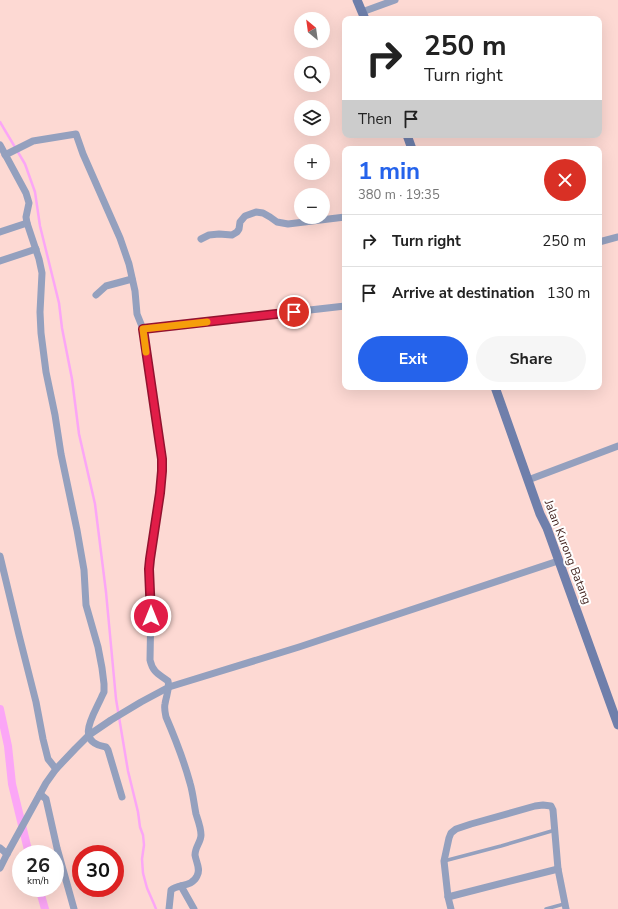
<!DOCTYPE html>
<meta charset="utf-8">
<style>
:root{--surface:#fff;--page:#f6f6f6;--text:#222;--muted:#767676;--line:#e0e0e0;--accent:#2563eb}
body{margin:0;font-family:"Nunito Sans",sans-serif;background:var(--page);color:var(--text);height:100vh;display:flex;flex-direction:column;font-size:15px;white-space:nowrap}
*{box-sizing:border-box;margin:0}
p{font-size:13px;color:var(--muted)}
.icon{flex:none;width:22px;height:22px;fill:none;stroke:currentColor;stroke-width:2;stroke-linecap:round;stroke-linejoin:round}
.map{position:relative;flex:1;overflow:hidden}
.panel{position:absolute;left:342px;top:146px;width:260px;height:244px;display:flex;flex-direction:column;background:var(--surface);border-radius:8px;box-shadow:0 4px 16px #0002}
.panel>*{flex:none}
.guide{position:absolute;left:342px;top:16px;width:260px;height:122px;border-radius:8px;box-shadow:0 4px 16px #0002;background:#fff;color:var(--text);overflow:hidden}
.needle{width:26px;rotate:331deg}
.tools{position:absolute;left:294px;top:12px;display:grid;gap:8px}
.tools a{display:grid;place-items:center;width:36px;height:36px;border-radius:50%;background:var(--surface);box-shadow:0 4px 16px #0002;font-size:20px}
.speed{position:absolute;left:12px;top:845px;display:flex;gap:8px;font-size:20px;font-weight:700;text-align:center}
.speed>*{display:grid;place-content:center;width:52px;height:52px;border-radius:50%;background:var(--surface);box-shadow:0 4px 16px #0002;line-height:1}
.speed small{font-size:10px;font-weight:400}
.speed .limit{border:6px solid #d22;background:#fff;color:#111}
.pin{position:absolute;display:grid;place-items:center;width:34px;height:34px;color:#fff;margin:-17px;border:2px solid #fff;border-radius:50%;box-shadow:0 1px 4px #0007}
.me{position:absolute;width:44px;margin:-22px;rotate:0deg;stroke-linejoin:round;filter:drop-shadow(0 0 3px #0008)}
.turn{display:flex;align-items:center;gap:14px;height:84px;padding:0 16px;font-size:18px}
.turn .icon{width:52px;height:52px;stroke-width:2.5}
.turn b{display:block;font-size:28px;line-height:34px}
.then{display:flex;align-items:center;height:38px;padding:0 16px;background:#0003;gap:8px;font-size:15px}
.round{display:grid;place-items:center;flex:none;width:42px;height:42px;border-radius:21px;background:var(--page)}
.headline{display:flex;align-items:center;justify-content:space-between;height:68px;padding:0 16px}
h1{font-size:24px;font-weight:700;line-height:30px;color:var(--accent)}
.primary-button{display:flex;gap:8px;margin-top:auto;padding:8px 16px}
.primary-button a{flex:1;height:46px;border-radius:24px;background:var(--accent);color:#fff;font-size:16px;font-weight:700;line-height:46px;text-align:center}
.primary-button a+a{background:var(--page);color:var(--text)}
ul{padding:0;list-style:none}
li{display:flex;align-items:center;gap:12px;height:52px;padding:0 16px;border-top:1px solid var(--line)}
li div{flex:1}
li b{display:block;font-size:15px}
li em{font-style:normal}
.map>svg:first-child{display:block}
</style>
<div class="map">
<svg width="618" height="909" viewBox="0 0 618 909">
<rect width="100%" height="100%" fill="#fdd9d3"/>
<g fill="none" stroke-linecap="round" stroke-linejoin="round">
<!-- stream -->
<polyline stroke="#fba6f6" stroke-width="2.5" points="0,122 25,164 35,192 40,226 59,303 62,328 72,379 79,434 95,504 106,592 116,699 128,771 138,812 140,827 143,835 144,845 142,859 143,873 147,888 154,904 156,909"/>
<!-- canal -->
<g stroke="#fba6f6" stroke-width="8">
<polyline points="0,709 8,746 12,784 29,854"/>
<polyline points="39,888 45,909"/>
</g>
<!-- lane -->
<g stroke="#94a0be" stroke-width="3.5">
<polyline points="444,861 501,846 555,830"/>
<polyline points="546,909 564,904"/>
</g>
<!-- street -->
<g stroke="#94a0be" stroke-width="7">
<polyline points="362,12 395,0"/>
<path d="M 0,145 L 26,193 L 29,203 L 26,217 L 27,223 L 39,259 L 42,273 L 40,312 L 41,333 L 46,372 L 55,415 L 61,454 L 77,530 L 84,570 L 86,605 L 98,647 L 102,668 L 104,684 L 104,692 L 102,696 C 95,713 73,742 106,747 L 108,750 L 122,797"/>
<path d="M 5,155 L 33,141 L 76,134 L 83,154 L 120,238 L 129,264 L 135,291 L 137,314 L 143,329 L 162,459 L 162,471 L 150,559 L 149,569 L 151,604 L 150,660 C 153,673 159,674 168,681 C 170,689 166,696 165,704 C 164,708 165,712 166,717 C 175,738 184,761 190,783 C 193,793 194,804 196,814 C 198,820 201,828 201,835 C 201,842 195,847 195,855 C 196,862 201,869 197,876 C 192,887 179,884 171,890 L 169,909"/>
<polyline points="0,232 27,223"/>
<polyline points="201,239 209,235 219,234 232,235 237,232 239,229 240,222 245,216 256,212 263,213 270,217 277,222 288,224 345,217"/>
<polyline points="599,242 618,237"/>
<polyline points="0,261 36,249"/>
<polyline points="96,295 106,286 132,279"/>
<polyline points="143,329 345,306"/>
<polyline points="528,480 618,446"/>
<polyline points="0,556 19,635 36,702 43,739 48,759 56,769"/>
<polyline points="40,794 46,799 57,848 74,909"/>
<polyline points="0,848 7,854"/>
<polyline points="0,868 7,854 46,783 56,769 75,749 89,735 111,720 141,702 169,687 299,647 558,561"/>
<polyline points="181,886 194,909"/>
<polyline points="448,897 558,869"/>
<polyline points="451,909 448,897 444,861 449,838 451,833 456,829 471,824 535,806 543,805 551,806 553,810 558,869 566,909"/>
</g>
<!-- secondary -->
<g stroke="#6f7fab" stroke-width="9">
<polyline points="357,0 365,19"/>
<polyline points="407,135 412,149"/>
<polyline points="495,387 540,514 547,528 618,725"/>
</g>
</g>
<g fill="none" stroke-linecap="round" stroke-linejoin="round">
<defs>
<polyline id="route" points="151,616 149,569 150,559 160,493 162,471 162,459 143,329 294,312"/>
</defs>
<!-- route casing -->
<use href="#route" stroke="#92132f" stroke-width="10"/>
<!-- route -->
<use href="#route" stroke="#e11d48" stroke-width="7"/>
<!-- slow -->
<polyline stroke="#f59e0b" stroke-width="7" points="146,352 143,329 207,322"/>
</g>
<g text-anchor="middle" stroke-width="4" stroke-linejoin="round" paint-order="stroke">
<!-- street labels -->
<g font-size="12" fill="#3f1f1a" stroke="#fff">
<text transform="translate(568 552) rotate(69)" y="4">Jalan Kurong Batang</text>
</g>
</g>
</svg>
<div class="tools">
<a><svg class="needle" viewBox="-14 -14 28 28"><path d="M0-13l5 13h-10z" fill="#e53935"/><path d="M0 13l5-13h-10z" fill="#767676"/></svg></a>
<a><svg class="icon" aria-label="search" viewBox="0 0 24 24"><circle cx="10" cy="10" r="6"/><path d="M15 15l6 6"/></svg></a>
<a><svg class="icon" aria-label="layers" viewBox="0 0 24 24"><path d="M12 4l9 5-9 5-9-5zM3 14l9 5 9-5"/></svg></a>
<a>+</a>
<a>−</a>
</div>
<div class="speed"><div>26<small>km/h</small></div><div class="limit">30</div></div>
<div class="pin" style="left:294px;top:312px;background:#d93025"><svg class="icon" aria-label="arrive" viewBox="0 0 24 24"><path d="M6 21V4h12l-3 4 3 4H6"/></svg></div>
<svg class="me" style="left:151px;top:616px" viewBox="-20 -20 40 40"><circle r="17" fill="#e11d48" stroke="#fff" stroke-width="3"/><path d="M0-11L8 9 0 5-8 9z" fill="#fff"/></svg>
<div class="guide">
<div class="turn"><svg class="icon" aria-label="right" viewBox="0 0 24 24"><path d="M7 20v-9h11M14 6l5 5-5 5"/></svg><div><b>250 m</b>Turn right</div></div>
<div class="then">Then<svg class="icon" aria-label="arrive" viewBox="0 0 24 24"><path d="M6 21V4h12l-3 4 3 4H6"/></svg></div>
</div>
<section class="panel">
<div class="headline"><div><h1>1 min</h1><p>380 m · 19:35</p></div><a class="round" style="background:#d93025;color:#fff"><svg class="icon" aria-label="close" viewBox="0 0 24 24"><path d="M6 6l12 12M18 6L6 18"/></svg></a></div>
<ul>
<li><svg class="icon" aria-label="right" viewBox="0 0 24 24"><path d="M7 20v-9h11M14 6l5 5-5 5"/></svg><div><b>Turn right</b></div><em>250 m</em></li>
<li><svg class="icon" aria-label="arrive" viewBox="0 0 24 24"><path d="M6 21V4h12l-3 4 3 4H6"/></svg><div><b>Arrive at destination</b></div><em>130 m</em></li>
</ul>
<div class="primary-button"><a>Exit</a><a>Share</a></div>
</section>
</div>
